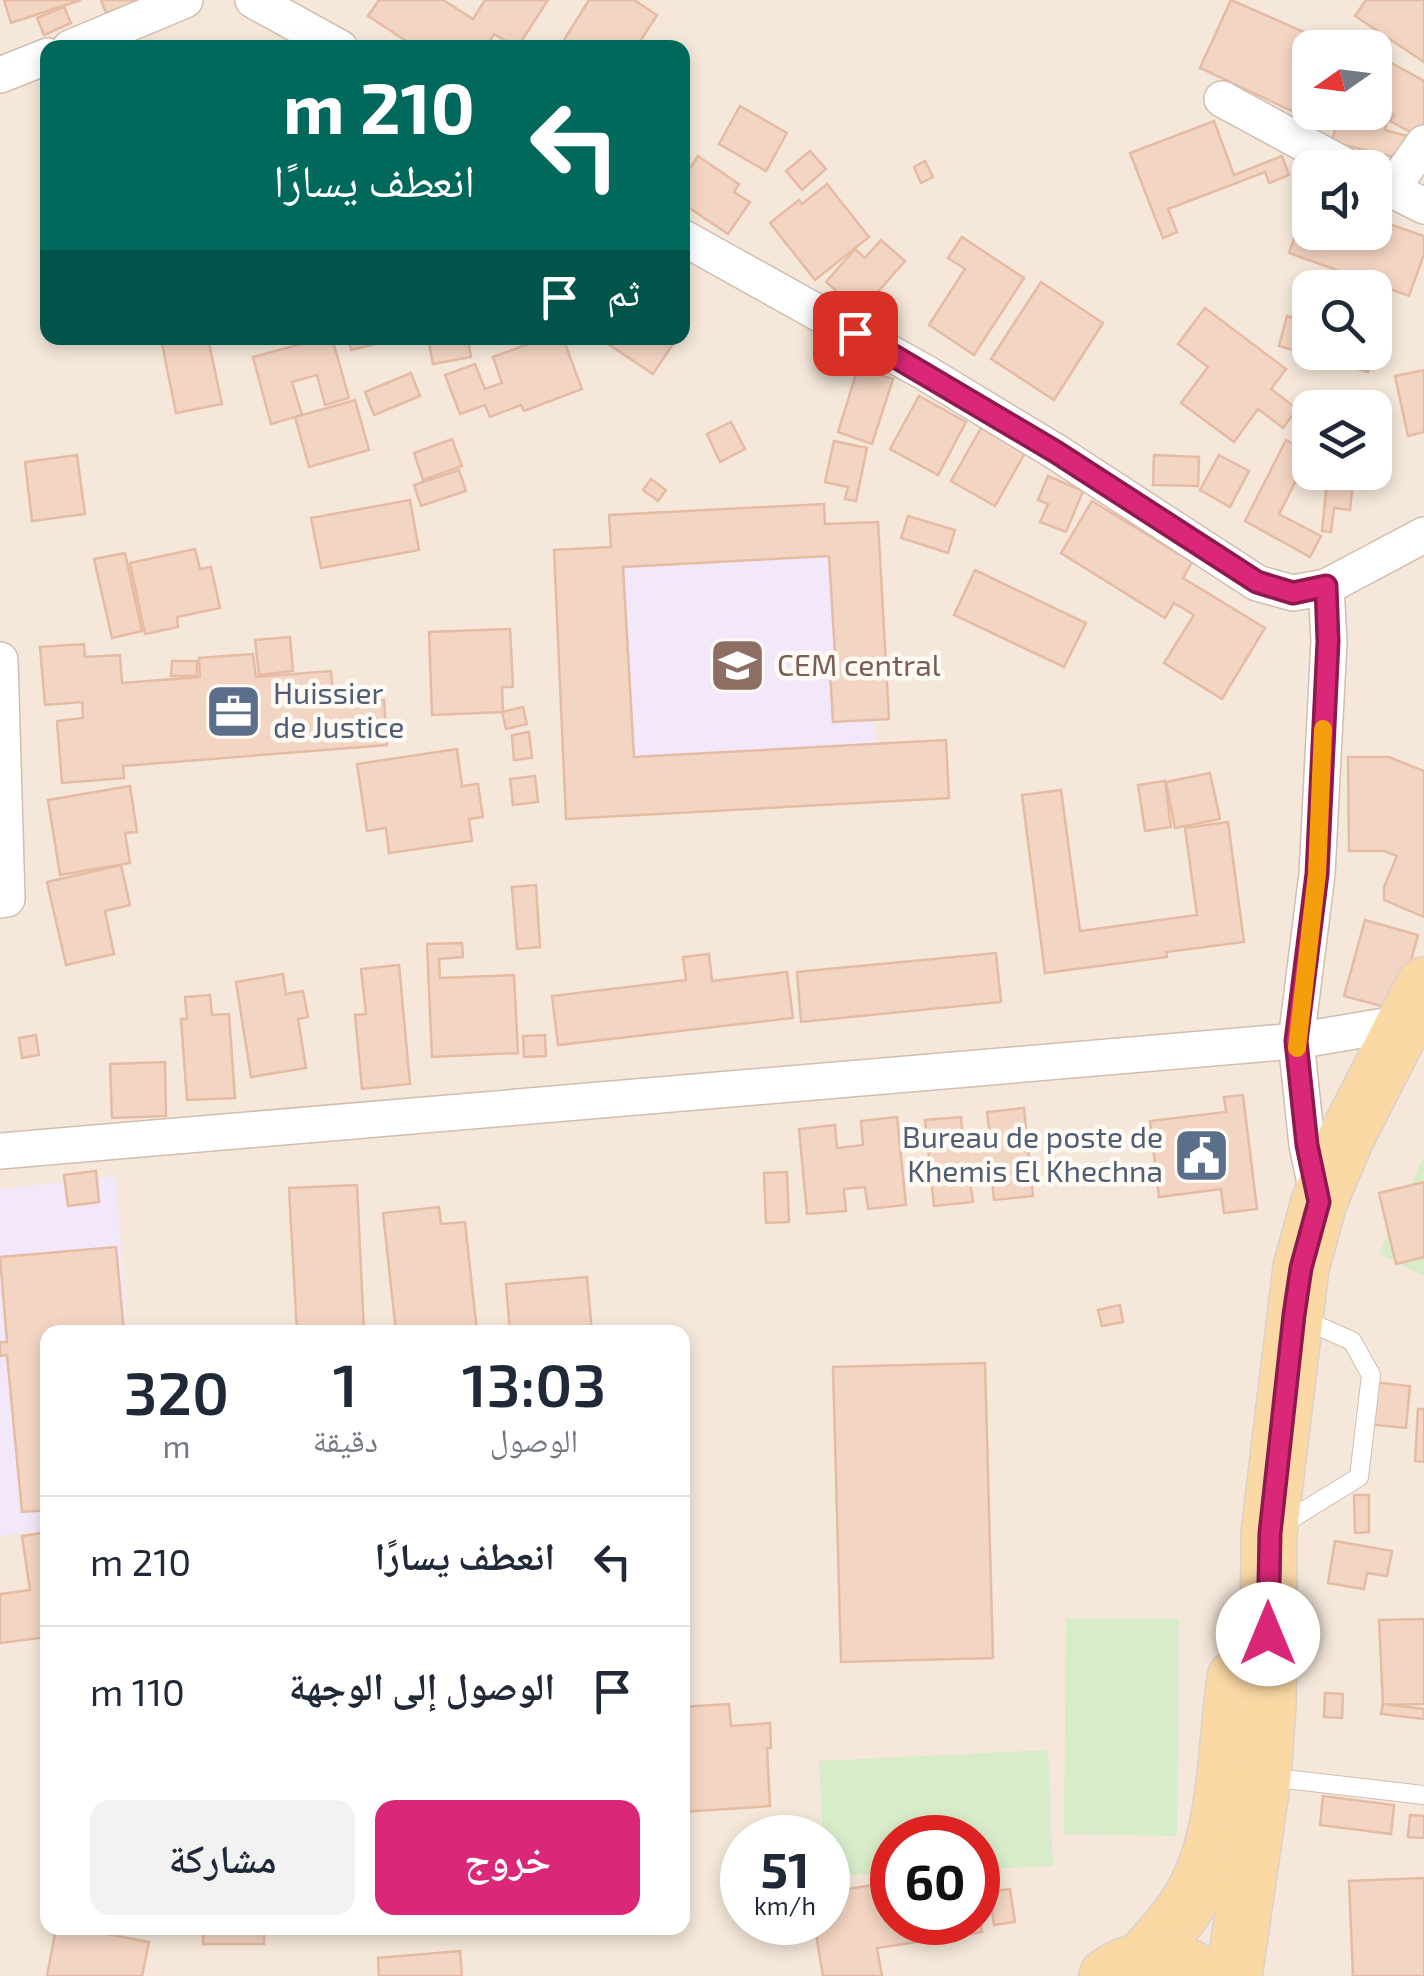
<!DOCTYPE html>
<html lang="ar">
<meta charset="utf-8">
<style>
:root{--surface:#fff;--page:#f2f2f3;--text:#1f2937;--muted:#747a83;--line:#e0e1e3;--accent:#db2777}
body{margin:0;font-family:"Exo 2","Noto Naskh Arabic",sans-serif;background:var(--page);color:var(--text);direction:rtl;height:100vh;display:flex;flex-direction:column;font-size:38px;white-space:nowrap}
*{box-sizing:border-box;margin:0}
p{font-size:32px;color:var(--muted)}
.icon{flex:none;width:55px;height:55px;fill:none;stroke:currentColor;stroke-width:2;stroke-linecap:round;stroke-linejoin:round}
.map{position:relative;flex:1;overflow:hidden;direction:ltr}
.details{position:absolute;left:40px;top:1325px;width:650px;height:610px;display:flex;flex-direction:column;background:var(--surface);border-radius:20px;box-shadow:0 5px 15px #0003;direction:rtl}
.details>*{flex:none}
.banner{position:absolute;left:40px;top:40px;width:650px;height:305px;border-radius:20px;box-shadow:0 5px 15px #0003;direction:rtl;background:#00695c;color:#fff;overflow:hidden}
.needle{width:65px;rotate:256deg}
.fabs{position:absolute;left:1292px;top:30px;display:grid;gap:20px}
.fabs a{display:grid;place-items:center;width:100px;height:100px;border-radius:20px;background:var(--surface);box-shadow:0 5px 15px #0003;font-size:50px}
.speed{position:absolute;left:720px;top:1815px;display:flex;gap:20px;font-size:50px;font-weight:700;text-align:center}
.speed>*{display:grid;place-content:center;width:130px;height:130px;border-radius:50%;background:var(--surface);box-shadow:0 5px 15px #0003;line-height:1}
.speed small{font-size:25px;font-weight:400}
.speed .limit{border:15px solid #d22;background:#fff;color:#111}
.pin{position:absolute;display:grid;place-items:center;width:85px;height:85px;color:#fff;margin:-42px;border-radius:20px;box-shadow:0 5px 15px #0006}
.me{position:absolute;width:110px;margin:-55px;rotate:0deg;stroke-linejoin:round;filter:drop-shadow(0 0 8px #0008)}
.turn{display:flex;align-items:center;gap:35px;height:210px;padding:0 50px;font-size:45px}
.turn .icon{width:130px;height:130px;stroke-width:2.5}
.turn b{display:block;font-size:70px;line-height:85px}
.then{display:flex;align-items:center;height:95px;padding:0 50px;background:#0003;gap:20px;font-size:38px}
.eta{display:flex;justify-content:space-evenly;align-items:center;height:170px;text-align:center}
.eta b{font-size:60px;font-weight:600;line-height:70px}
.primary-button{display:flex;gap:20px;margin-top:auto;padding:20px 50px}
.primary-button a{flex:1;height:115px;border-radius:20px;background:var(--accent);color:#fff;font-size:40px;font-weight:600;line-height:115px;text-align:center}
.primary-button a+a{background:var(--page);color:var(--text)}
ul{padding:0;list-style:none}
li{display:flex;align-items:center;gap:30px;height:130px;padding:0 50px;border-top:2px solid var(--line)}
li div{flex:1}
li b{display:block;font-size:38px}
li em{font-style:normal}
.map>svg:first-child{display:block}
</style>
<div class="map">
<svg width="1424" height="1976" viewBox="0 0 1424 1976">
<rect width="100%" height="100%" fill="#fdf6ec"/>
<!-- residential -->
<path fill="#f5e8da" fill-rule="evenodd" d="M 0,0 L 1424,0 L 1424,1976 L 0,1976 ZM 48,48 L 682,48 L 682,338 L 48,338 ZM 1310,48 L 1375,48 L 1375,112 L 1310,112 ZM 1310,168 L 1375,168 L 1375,232 L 1310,232 ZM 1310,288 L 1375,288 L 1375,352 L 1310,352 ZM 1310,408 L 1375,408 L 1375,472 L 1310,472 ZM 48,1332 L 682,1332 L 682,1928 L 48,1928 ZM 742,1838 L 828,1838 L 828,1922 L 742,1922 ZM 892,1838 L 978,1838 L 978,1922 L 892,1922 Z"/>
<!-- education -->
<g fill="#f3e8fa">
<polygon points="862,538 878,780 615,804 596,553"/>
<polygon points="116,1176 127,1332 48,1332 47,1529 0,1536 0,1189"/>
</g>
<!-- green -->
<g fill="#d8ecc9">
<polygon points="1424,1156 1424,1276 1379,1254"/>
<polygon points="1066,1618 1179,1619 1177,1836 1064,1834"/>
<polygon points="1048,1750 1053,1866 978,1869 978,1838 892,1838 892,1873 828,1876 828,1838 823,1837 819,1761"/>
</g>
<!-- building -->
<g fill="#f3d5c3" stroke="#e6bba3" stroke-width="2.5">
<polygon points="4,0 81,0 11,23"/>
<polygon points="101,0 145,0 106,13"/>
<polygon points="379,0 443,0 473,19 485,0 548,0 517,48 494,34 486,48 417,48 368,16"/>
<polygon points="589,0 634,0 657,15 636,48 559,48"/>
<polygon points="1231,0 1311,35 1303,50 1310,53 1310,112 1333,112 1326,127 1200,68"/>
<polygon points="1366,0 1424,0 1424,62 1355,16"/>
<polygon points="64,7 71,23 44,35 37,18"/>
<polygon points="1375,54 1424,81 1424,131 1420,137 1390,121 1394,115 1375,104"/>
<polygon points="740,106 787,133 766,171 719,144"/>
<polygon points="1375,106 1390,110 1385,130 1407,136 1402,159 1332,142 1339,112 1375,112"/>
<polygon points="1214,121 1234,175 1282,156 1289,175 1269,183 1265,172 1168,209 1177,232 1163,238 1130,153"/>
<polygon points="810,151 826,169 802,190 786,171"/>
<polygon points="698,156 739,184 734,192 750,202 728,234 682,203 682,180"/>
<polygon points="925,161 933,177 921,183 914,167"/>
<polygon points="827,184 869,237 815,280 770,223 799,200 802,204"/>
<polygon points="1309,195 1310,232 1375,232 1375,219 1424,236 1424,254 1409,296 1289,253"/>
<polygon points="962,237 1024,278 974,355 929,325 965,269 948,258"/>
<polygon points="881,240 905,261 860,312 826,282 855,249 865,258"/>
<polygon points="1041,282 1103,323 1054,400 991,359"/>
<polygon points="1205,308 1286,369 1271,389 1297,409 1283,428 1258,409 1234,442 1181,403 1208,367 1178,344"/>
<polygon points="1287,316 1310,323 1310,352 1374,352 1368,372 1279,346"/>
<polygon points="194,338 208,338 222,404 176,413 162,344"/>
<polygon points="323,338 332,338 349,398 325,405 317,375 292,382 302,415 271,424 253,357"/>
<polygon points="348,338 395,338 395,339 351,350"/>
<polygon points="428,338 482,338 468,340 471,357 433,364"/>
<polygon points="545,338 563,338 582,389 524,411 521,405 490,417 485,405 460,414 445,375 475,364 485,389 502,383 493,357"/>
<polygon points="599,338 677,338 653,374"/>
<polygon points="858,368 893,379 872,444 838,432"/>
<polygon points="1424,370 1424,432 1408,436 1395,376"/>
<polygon points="411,373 420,396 374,415 365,392"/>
<polygon points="919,396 966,422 938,475 890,449"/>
<polygon points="355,400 369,450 309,467 295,417"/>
<polygon points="731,422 745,449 720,462 707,434"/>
<polygon points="981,428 1025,453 995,506 951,481"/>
<polygon points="452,439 462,466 423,480 414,453"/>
<polygon points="1286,440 1310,453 1279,514 1321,536 1310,557 1245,521"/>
<polygon points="834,441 867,448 856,501 845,499 848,487 825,482"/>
<polygon points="77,455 85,514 32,521 25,462"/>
<polygon points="1154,455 1199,457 1198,486 1153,485"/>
<polygon points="1219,455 1249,471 1230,507 1200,490"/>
<polygon points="459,470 466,491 421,506 414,485"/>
<polygon points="1328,472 1354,472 1350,510 1334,508 1331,532 1322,531"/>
<polygon points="1048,476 1083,491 1066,532 1040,522 1048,504 1038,500"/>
<polygon points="651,479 666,490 658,501 643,490"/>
<polygon points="410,500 419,550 321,568 311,518"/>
<polygon points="1092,501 1192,562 1183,578 1265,628 1222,699 1164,663 1194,615 1174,603 1165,618 1061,553"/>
<polygon points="824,504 825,524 878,522 889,719 833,722 829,654 835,654 829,556 623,567 634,757 946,740 949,798 566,819 554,550 611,547 609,515"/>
<polygon points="908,516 955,530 948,553 901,538"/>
<polygon points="195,549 200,569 211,567 220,608 177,617 178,627 145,634 130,563"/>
<polygon points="125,553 142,631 112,638 94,559"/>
<polygon points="975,570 1086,623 1064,667 954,615"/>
<polygon points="510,629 513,687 502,687 503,712 432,715 429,632"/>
<polygon points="290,637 293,671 259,675 255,640"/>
<polygon points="84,644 85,657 120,655 122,683 200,677 199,658 253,654 256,677 331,671 334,704 384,700 387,745 123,766 124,778 62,783 57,721 83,718 82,702 45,705 40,647"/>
<polygon points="172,661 197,661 197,676 171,676"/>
<polygon points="523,707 527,724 506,729 502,712"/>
<polygon points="529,732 532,758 514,760 512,735"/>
<polygon points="457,749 462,786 478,784 483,817 469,819 472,841 389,853 386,828 367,831 357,764"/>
<polygon points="1348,757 1389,757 1424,771 1424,917 1384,900 1384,887 1397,856 1384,851 1349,851"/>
<polygon points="1210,773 1220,819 1175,828 1166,782"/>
<polygon points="535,776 538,802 513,805 510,779"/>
<polygon points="1165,781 1171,827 1145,831 1138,785"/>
<polygon points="130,786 137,832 125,833 130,863 60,875 48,800"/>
<polygon points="1061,790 1080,931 1197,915 1185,828 1228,822 1244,942 1166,952 1167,957 1045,973 1022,795"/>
<polygon points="121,865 130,905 105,911 114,954 66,965 47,882"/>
<polygon points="536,885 540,947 517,949 512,887"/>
<polygon points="1365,920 1418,935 1397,1010 1344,996"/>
<polygon points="462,943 463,957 439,959 440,978 514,975 518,1053 432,1057 427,944"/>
<polygon points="996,953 1001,1002 801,1022 797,972"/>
<polygon points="709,954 712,981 787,972 793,1018 558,1045 552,996 686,980 683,957"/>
<polygon points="399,965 410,1084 362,1089 355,1015 366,1014 361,969"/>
<polygon points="283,974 286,994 303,991 308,1017 298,1019 306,1068 251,1077 236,982"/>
<polygon points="210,995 212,1015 229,1014 235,1098 187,1100 181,1019 187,1019 185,997"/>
<polygon points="36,1035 39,1055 22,1058 19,1038"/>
<polygon points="545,1035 546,1056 524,1057 523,1036"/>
<polygon points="165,1062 166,1116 112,1118 110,1064"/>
<polygon points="1243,1095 1257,1209 1224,1213 1221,1189 1159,1197 1150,1121 1226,1112 1224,1097"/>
<polygon points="1024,1108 1033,1196 994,1200 992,1179 970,1181 973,1202 934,1206 925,1120 961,1117 963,1140 990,1137 987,1112"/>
<polygon points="897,1117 906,1205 868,1209 865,1187 844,1189 846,1211 807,1214 799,1129 835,1125 837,1148 863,1145 861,1121"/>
<polygon points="96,1171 99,1202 68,1206 64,1175"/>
<polygon points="787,1172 789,1222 766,1223 764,1173"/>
<polygon points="1424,1182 1424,1257 1396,1264 1379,1193"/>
<polygon points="357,1185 364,1332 297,1332 289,1188"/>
<polygon points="439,1207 441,1224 465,1222 477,1332 396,1332 383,1213"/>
<polygon points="116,1247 124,1332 48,1332 48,1510 22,1512 7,1355 0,1356 0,1342 7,1342 0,1257"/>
<polygon points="587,1277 592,1332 510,1332 506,1284"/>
<polygon points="1120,1305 1123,1322 1102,1326 1098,1310"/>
<polygon points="985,1363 993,1658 841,1662 833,1367"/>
<polygon points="1371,1382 1410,1386 1406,1428 1366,1424"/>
<polygon points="1418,1409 1424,1409 1424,1462 1415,1461"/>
<polygon points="1354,1495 1369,1495 1369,1532 1355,1533"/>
<polygon points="48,1532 48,1637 0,1643 0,1594 30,1590 22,1536"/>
<polygon points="1335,1541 1392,1551 1387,1576 1367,1573 1364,1589 1328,1583"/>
<polygon points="1424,1619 1424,1704 1383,1705 1379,1620"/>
<polygon points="1325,1693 1343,1694 1342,1718 1324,1717"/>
<polygon points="729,1704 731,1726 770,1723 771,1748 767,1748 770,1806 682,1812 682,1707"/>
<polygon points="1383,1704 1424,1709 1424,1719 1381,1714"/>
<polygon points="1323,1796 1394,1805 1391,1834 1320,1825"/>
<polygon points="1410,1815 1424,1816 1424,1838 1408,1837"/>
<polygon points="1424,1878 1424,1976 1353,1976 1349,1881"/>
<polygon points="892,1882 892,1922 978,1922 978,1894 1010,1889 1015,1922 994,1925 991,1903 978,1905 982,1932 877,1948 882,1976 823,1976 814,1922 828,1922 828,1892"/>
<polygon points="56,1928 76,1928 149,1942 142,1976 47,1976"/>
<rect x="203" y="1928" width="61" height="16"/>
<polygon points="460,1951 462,1976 379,1976 378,1958"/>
</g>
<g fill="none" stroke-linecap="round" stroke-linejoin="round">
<defs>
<g id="service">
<polyline points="1278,1527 1359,1477 1371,1375 1352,1341 1300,1318"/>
<polyline points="1268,1777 1424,1795"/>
</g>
<g id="minor">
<polyline points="253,0 340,48"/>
<polyline points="70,48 185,0"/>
<polyline points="0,75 48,56"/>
<polyline points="1222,99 1349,168"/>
<polyline points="1375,181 1424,206"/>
<polyline points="1391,190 1424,143"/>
<polyline points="682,237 924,372 1056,452 1257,583 1293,593 1326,587 1424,535"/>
<polyline points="0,660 7,899 0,900"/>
<polyline points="0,1151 1296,1041 1408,1022"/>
<polyline points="1319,1202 1307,1145 1296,1041 1317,874 1329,641 1326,587"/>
</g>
<g id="primary">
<path d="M 1142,1960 C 1163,1936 1185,1913 1198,1885 C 1227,1826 1226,1743 1235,1678"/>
<path d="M 1107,1976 C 1135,1955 1175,1954 1202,1976"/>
<polyline points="1234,1976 1263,1777 1268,1704 1269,1533 1301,1268 1319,1202 1347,1136 1424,985"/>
</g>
</defs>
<!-- service casing -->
<use href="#service" stroke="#d1beb0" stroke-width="20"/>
<!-- minor casing -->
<use href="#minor" stroke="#d1beb0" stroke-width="38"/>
<!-- primary casing -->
<use href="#primary" stroke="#dad1cd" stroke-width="58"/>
<!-- service -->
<use href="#service" stroke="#fff" stroke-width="18"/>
<!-- minor -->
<use href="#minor" stroke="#fff" stroke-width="35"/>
<!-- primary -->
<use href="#primary" stroke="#fbd9a5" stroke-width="55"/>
</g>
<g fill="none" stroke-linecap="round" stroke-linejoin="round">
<defs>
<polyline id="route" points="855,333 1056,452 1257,582 1293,593 1326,586 1328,641 1317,874 1296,1041 1307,1145 1319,1202 1301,1268 1294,1315 1270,1533 1268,1634"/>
</defs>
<!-- route casing -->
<use href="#route" stroke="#8e194d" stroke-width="25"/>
<!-- route -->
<use href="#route" stroke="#db2777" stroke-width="18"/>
<!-- slow -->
<polyline stroke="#f59e0b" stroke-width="18" points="1297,1048 1317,874 1323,729"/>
</g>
<!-- icons -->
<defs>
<symbol id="school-square" viewBox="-11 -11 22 22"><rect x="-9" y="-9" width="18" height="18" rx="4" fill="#8d6e63" stroke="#fffaf3"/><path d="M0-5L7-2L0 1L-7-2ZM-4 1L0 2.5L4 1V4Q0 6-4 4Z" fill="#fff"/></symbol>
<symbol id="office-square" viewBox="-11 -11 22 22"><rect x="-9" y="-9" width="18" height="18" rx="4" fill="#5c6f8a" stroke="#fffaf3"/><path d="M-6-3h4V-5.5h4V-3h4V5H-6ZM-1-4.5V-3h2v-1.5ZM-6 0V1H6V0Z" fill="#fff"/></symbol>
<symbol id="civic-square" viewBox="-11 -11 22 22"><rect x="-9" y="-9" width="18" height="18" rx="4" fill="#5c6f8a" stroke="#fffaf3"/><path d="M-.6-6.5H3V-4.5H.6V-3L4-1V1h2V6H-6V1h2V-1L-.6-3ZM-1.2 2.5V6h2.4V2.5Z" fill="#fff"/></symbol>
</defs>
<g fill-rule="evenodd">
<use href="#school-square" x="706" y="634" width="63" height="63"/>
<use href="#office-square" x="202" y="680" width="63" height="63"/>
<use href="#civic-square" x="1170" y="1124" width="63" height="63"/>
</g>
<g text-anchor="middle" stroke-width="9" stroke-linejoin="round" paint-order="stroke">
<!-- education labels -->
<g font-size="30" fill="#785e54" stroke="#fffaf3" text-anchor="start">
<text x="777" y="676">CEM central</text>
</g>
<!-- service labels -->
<g font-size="30" fill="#4e5e75" stroke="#fffaf3" text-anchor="start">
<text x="273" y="704">Huissier<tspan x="273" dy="34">de Justice</tspan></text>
<text x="1163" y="1148" text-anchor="end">Bureau de poste de<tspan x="1163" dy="34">Khemis El Khechna</tspan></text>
</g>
</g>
</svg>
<div class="fabs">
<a><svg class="needle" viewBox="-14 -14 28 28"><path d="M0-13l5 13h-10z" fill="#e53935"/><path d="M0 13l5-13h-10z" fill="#747a83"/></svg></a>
<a><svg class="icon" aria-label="sound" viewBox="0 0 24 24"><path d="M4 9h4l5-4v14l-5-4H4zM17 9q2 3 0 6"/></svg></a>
<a><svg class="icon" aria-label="search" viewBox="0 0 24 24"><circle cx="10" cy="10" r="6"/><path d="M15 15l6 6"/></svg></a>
<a><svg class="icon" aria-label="layers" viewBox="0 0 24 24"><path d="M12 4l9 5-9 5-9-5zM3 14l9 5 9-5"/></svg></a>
</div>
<div class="speed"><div>51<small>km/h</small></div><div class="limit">60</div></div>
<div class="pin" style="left:855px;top:333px;background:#d93025"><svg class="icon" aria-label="arrive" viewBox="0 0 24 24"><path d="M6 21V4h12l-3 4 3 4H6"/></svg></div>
<svg class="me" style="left:1268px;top:1634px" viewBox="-20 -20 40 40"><circle r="19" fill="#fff"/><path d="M0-13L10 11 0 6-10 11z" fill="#db2777"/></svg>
<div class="banner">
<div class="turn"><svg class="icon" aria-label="left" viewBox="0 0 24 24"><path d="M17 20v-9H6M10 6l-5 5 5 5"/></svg><div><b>210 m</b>انعطف يسارًا</div></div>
<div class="then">ثم<svg class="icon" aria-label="arrive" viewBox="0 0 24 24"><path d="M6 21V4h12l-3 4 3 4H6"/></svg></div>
</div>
<section class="details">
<div class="eta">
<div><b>13:03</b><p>الوصول</p></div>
<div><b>1</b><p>دقيقة</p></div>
<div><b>320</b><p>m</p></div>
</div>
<ul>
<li><svg class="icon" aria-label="left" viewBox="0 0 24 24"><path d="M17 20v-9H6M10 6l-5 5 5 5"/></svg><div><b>انعطف يسارًا</b></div><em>210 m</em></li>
<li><svg class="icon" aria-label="arrive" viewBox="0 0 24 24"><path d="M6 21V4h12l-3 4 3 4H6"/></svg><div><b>الوصول إلى الوجهة</b></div><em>110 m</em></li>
</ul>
<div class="primary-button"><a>خروج</a><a>مشاركة</a></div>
</section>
</div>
